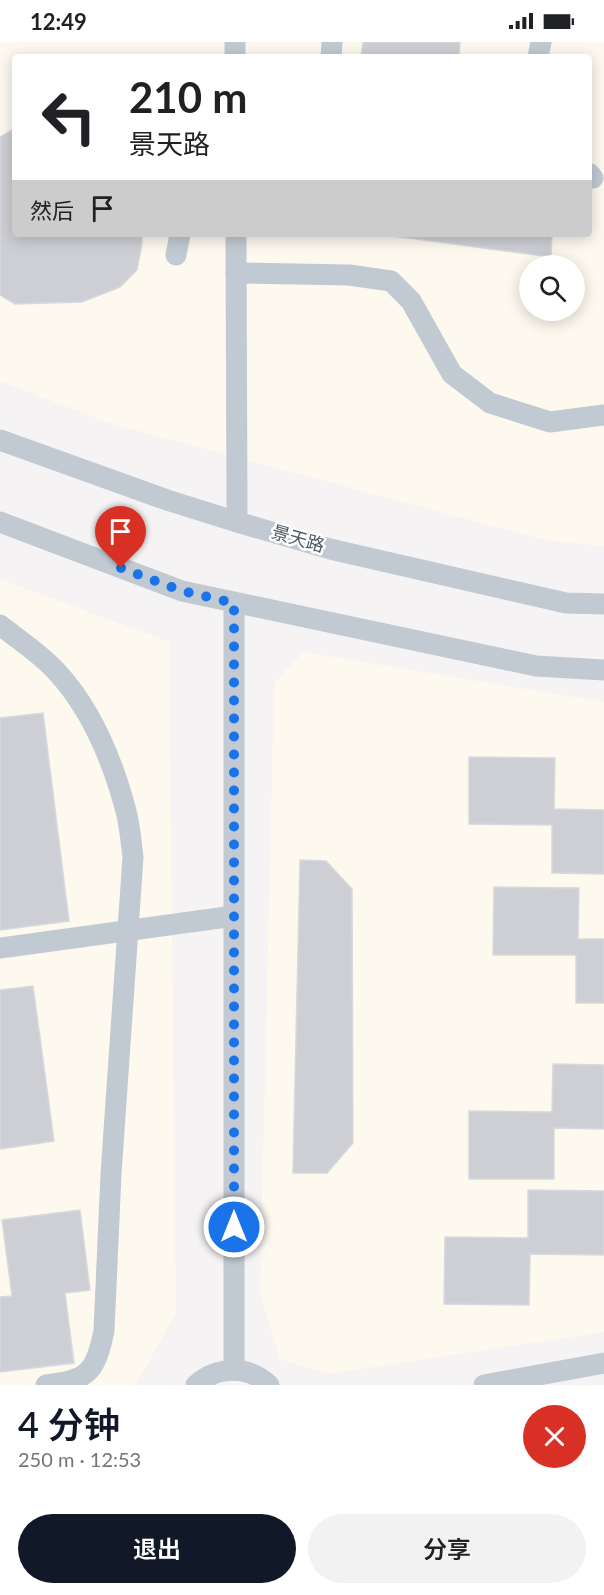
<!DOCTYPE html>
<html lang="zh">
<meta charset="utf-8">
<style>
:root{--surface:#fff;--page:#f2f2f2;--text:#202124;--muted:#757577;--accent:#111827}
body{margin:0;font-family:Lato,"Noto Sans SC",sans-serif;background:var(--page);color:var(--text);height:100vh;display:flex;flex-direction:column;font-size:22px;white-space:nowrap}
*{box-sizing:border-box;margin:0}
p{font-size:20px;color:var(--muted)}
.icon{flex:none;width:33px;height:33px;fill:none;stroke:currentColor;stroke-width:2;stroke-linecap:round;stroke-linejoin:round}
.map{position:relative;height:1343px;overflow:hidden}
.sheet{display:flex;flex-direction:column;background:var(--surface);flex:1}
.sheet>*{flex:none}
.hud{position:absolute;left:12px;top:12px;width:580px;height:183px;border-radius:6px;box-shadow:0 3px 15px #0003;background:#fff;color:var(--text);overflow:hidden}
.fabs{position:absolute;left:519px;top:213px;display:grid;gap:12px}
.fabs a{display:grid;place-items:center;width:66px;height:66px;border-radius:50%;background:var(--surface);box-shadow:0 3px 15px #0003;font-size:30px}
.pin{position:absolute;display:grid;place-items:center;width:51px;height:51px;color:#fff;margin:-62px -26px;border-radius:50% 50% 50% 0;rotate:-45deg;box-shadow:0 0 6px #0007}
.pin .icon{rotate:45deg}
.me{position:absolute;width:66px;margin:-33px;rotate:0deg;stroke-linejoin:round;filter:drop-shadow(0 0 4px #0008)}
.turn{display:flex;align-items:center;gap:21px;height:126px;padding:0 18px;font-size:27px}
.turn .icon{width:78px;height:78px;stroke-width:2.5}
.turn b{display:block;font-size:42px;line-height:51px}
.then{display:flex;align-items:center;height:57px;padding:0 18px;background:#0003;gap:12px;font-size:22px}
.round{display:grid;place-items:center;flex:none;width:63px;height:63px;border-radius:32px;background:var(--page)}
.overview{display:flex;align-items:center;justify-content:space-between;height:102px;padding:0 18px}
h1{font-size:36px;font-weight:600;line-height:45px;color:var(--accent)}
.cta{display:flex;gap:12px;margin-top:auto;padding:12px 18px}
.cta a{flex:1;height:69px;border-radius:36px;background:var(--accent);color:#fff;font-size:24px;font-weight:600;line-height:69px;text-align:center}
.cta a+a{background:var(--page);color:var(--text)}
.status{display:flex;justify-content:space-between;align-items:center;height:42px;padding:0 30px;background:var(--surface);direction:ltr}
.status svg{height:16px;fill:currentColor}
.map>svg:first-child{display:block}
</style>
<div class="status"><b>12:49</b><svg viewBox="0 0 49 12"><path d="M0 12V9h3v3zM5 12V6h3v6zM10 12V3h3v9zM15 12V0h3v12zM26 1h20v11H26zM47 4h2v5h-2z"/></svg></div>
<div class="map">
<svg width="604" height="1343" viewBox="0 0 604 1343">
<rect width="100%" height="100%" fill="#f5f3f3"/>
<!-- commercial -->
<g fill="#fdf9ef" fill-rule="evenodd">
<path d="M 0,0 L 604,0 L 604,504 L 545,498 L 109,381 L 0,339 ZM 15,15 L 590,15 L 590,192 L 15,192 ZM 530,224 L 574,224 L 574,268 L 530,268 Z"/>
<polygon points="0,537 169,600 176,1271 136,1343 0,1343"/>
<polygon points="303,610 604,660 604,1290 327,1332 280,1317 260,1251 274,641"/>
</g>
<!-- building -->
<g fill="#cdcfd5" stroke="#d7d9de" stroke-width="1.5">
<polygon points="363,0 460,0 459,15 361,15"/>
<polygon points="12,88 15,88 15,192 142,192 142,202 137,228 120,245 82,260 15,262 0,253 0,95"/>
<polygon points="378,192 552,192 551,215"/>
<polygon points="43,671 69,879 0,888 0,676"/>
<polygon points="469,715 555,716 554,767 604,768 604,832 552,831 552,783 469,782"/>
<polygon points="300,818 326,819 352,847 353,1101 327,1131 293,1131"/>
<polygon points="494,845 579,846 578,897 604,897 604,961 576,961 576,913 493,913"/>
<polygon points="33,944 54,1099 0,1107 0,948"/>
<polygon points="553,1022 604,1023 604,1087 554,1086 554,1137 469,1137 469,1069 552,1070"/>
<polygon points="528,1148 604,1149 604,1213 530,1212 529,1263 444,1262 445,1195 528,1196"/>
<polygon points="80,1168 90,1248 65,1251 74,1321 0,1330 0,1255 12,1254 2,1178"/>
</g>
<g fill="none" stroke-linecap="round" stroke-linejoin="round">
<!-- minor -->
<g stroke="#c1cad2" stroke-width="21">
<polyline points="235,0 235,15"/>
<polyline points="331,15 332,0"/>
<polyline points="538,15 541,0"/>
<polyline points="590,132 593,136"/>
<polyline points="236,192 237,480"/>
<polyline points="176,213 180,192"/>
<polyline points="236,231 349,233 391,239 411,259 452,332 490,361 550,380 604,373"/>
<polyline points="0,398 167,458 237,480 330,507 566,561 604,562"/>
<polyline points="0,480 182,549 536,624 604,628"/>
<path d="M 0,583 C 19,598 41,612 57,630 C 92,668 113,720 126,769 C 130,784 131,800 133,815 L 111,1132 L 104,1289 C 95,1331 88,1338 46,1343"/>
<polyline points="0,906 234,874"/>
<polyline points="234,1328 234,561"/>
<path d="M 196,1343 C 217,1324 248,1323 269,1343"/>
<polyline points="484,1343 604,1321"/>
</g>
</g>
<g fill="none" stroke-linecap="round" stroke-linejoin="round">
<!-- route -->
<polyline stroke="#1a73e8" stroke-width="10" stroke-dasharray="0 18" points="121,526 182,549 234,561 234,1185"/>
</g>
<g text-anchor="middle" stroke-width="5" stroke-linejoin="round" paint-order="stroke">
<!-- street labels -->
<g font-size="18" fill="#4a5661" stroke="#fff">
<text transform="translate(298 497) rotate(16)" y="6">景天路</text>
</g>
</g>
</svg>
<div class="fabs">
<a><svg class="icon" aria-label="search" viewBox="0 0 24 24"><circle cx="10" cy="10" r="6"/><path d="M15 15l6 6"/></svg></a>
</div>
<div class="pin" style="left:121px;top:526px;background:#d93025"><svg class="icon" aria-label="arrive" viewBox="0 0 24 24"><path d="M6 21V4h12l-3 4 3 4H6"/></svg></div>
<svg class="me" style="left:234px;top:1185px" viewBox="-20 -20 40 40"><circle r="17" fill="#1a73e8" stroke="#fff" stroke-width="3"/><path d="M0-11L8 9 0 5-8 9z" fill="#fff"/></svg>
<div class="hud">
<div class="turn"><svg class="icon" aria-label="left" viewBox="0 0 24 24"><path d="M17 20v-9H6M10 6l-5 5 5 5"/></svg><div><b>210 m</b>景天路</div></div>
<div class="then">然后<svg class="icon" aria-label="arrive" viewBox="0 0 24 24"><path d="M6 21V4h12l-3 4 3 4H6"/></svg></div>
</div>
</div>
<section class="sheet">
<div class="overview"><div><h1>4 分钟</h1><p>250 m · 12:53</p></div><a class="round" style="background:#d93025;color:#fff"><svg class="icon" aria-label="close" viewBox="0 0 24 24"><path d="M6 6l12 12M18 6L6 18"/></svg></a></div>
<div class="cta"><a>退出</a><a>分享</a></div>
</section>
